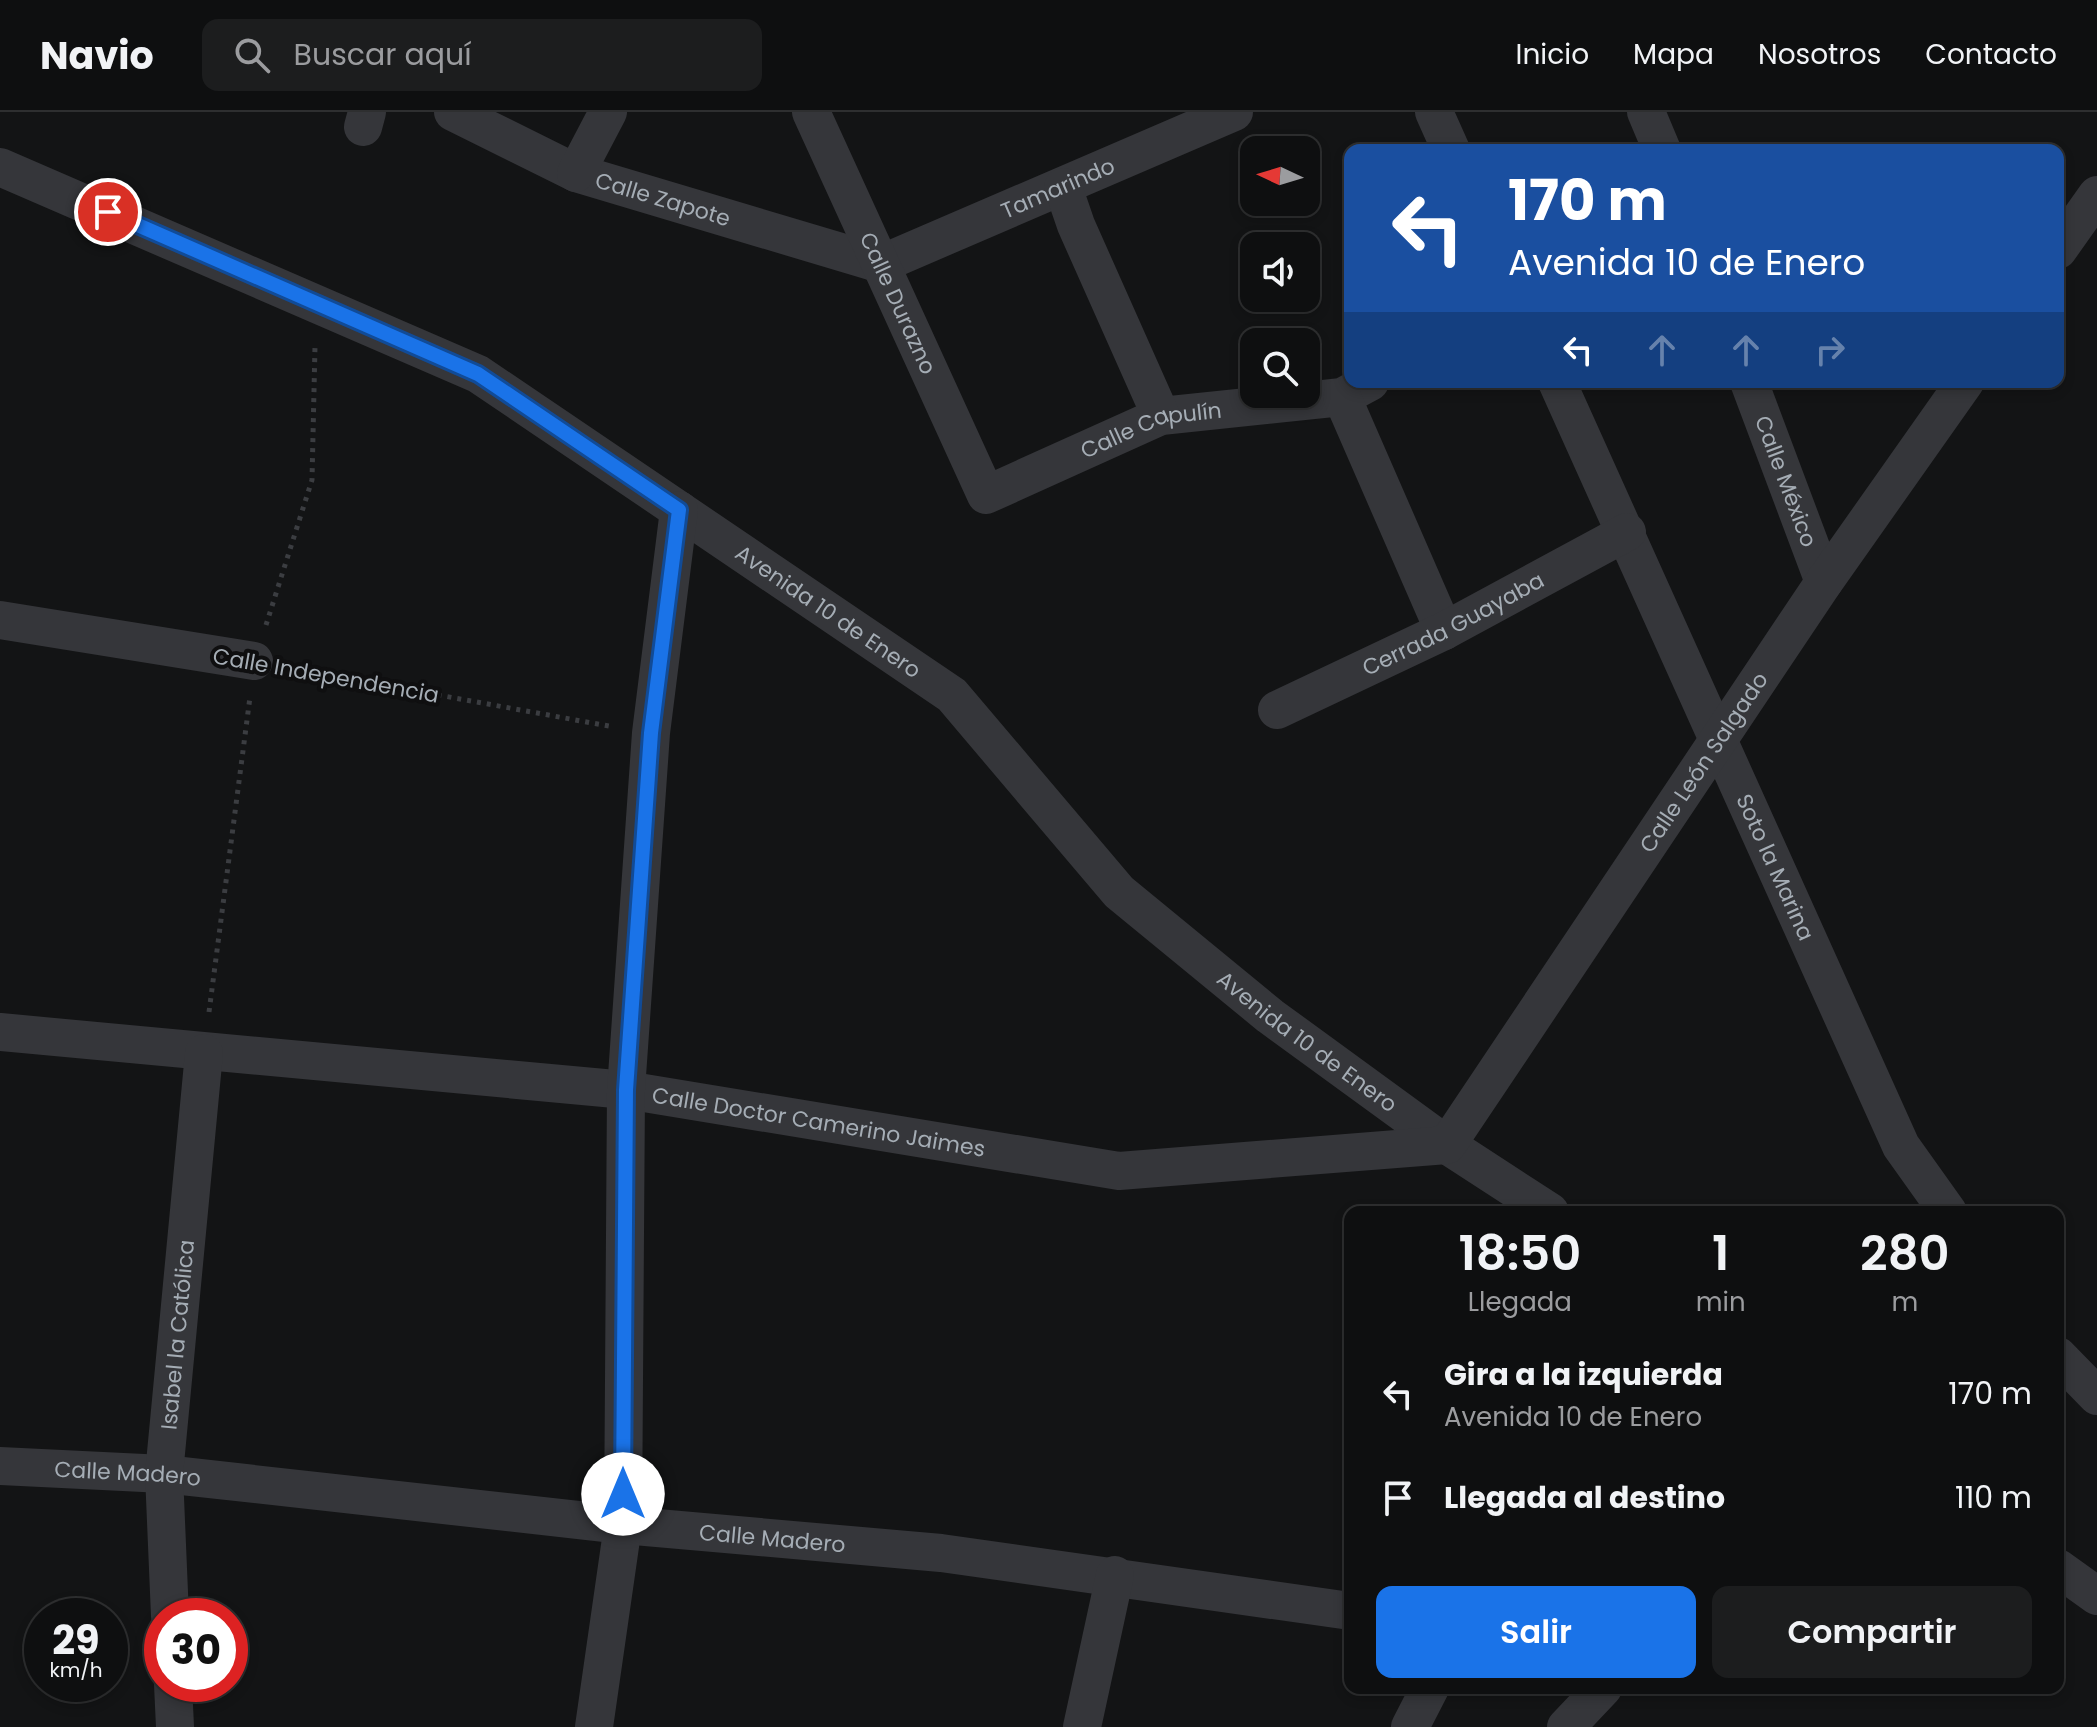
<!DOCTYPE html>
<html lang="es">
<meta charset="utf-8">
<style>
:root{--surface:#0e0f10;--page:#1c1d1e;--text:#f1f3f6;--muted:#9b9c9f;--line:#2e2f30;--accent:#1a73e8}
body{margin:0;font-family:Poppins,sans-serif;background:var(--page);color:var(--text);height:100vh;display:flex;flex-direction:column;font-size:30px;white-space:nowrap}
*{box-sizing:border-box;margin:0}
p{font-size:26px;color:var(--muted)}
.icon{flex:none;width:44px;height:44px;fill:none;stroke:currentColor;stroke-width:2;stroke-linecap:round;stroke-linejoin:round}
.map{position:relative;flex:1;overflow:hidden}
.details{position:absolute;left:1344px;top:1094px;width:720px;height:488px;display:flex;flex-direction:column;background:var(--surface);border-radius:16px;box-shadow:0 4px 12px #0003,0 0 0 2px var(--line)}
.details>*{flex:none}
.hud{position:absolute;left:1344px;top:32px;width:720px;height:244px;border-radius:16px;box-shadow:0 4px 12px #0003,0 0 0 2px var(--line);background:#1a4fa0;color:#fff;overflow:hidden}
.needle{width:52px;rotate:274deg}
.controls{position:absolute;left:1240px;top:24px;display:grid;gap:16px}
.controls a{display:grid;place-items:center;width:80px;height:80px;border-radius:16px;background:var(--surface);box-shadow:0 4px 12px #0003,0 0 0 2px var(--line);font-size:40px}
.speed{position:absolute;left:24px;top:1486px;display:flex;gap:16px;font-size:40px;font-weight:700;text-align:center}
.speed>*{display:grid;place-content:center;width:104px;height:104px;border-radius:50%;background:var(--surface);box-shadow:0 4px 12px #0003,0 0 0 2px var(--line);line-height:1}
.speed small{font-size:20px;font-weight:400}
.speed .limit{border:12px solid #d22;background:#fff;color:#111}
.pin{position:absolute;display:grid;place-items:center;width:68px;height:68px;color:#fff;margin:-34px;border:4px solid #fff;border-radius:50%;box-shadow:0 2px 8px #0007}
.me{position:absolute;width:88px;margin:-44px;rotate:0deg;stroke-linejoin:round;filter:drop-shadow(0 0 6px #0008)}
.turn{display:flex;align-items:center;gap:28px;height:168px;padding:0 32px;font-size:36px}
.turn .icon{width:104px;height:104px;stroke-width:2.5}
.turn b{display:block;font-size:56px;line-height:68px}
.lanes{display:flex;align-items:center;height:76px;padding:0 32px;background:#0003;justify-content:center;gap:40px;direction:ltr}
.lanes .off{opacity:.35}
.eta{display:flex;justify-content:space-evenly;align-items:center;height:136px;text-align:center}
.eta b{font-size:48px;font-weight:600;line-height:56px}
.cta{display:flex;gap:16px;margin-top:auto;padding:16px 32px}
.cta a{flex:1;height:92px;border-radius:16px;background:var(--accent);color:#fff;font-size:32px;font-weight:600;line-height:92px;text-align:center}
.cta a+a{background:var(--page);color:var(--text)}
ul{padding:0;list-style:none}
li{display:flex;align-items:center;gap:24px;height:104px;padding:0 32px}
li div{flex:1}
li b{display:block;font-size:30px}
li em{font-style:normal}
header{display:flex;align-items:center;gap:48px;box-sizing:border-box;height:112px;padding:0 40px;background:var(--surface);border-bottom:2px solid var(--line)}
header strong{font-size:38px}
nav{display:flex;gap:44px;margin-inline-start:auto;font-size:28px}
.search{width:560px;height:72px;background:var(--page);display:flex;align-items:center;gap:20px;box-sizing:border-box;padding:0 28px;border-radius:16px;color:var(--muted);font-size:30px}
.map>svg:first-child{display:block}
</style>
<header>
<strong>Navio</strong>
<div class="search"><svg class="icon" aria-label="search" viewBox="0 0 24 24"><circle cx="10" cy="10" r="6"/><path d="M15 15l6 6"/></svg>Buscar aquí</div>
<nav><a>Inicio</a><a>Mapa</a><a>Nosotros</a><a>Contacto</a></nav>
</header>
<div class="map">
<svg width="2097" height="1615" viewBox="0 0 2097 1615">
<rect width="100%" height="100%" fill="#131415"/>
<g fill="none" stroke-linecap="round" stroke-linejoin="round">
<!-- path -->
<g stroke="#3b3d41" stroke-width="5" stroke-dasharray="4 6" stroke-linecap="butt">
<polyline points="266,513 312,368 315,234"/>
<polyline points="290,556 614,615"/>
<polyline points="209,900 250,585"/>
</g>
<!-- street -->
<g stroke="#35363a" stroke-width="38">
<path id="s1" d="M 453,0 L 576,61 L 881,152 L 1234,0"/>
<path id="s2" d="M 811,0 L 986,383 L 1161,304 L 1342,285 L 1370,270"/>
<polyline points="1434,0 1451,38"/>
<polyline points="1646,0 1662,38"/>
<polyline points="363,15 367,0"/>
<path id="s3" d="M 0,55 L 478,262 L 952,583 L 1119,780 L 1270,904 L 1447,1033 L 1550,1100"/>
<polyline points="576,61 608,0"/>
<polyline points="1063,75 1076,113 1161,304"/>
<polyline points="2058,138 2097,83"/>
<path id="s4" d="M 1557,270 L 1901,1034 L 1948,1100"/>
<path id="s5" d="M 1749,270 L 1824,470"/>
<polyline points="1342,285 1444,519"/>
<polyline points="0,508 254,549"/>
<path id="s6" d="M 1277,598 L 1444,519 L 1627,420"/>
<path id="s7" d="M 0,920 L 626,978 L 1119,1059 L 1447,1033 L 1824,470 L 1965,270"/>
<polyline points="2058,1244 2097,1284"/>
<path id="s8" d="M 0,1354 L 164,1362 L 623,1413 L 941,1441 L 1350,1499"/>
<polyline points="2058,1456 2097,1484"/>
<path id="s9" d="M 170,1504 L 164,1362 L 204,941"/>
<polyline points="173,1572 175,1615"/>
<polyline points="594,1615 623,1413 626,978 651,621 679,398"/>
<polyline points="1082,1615 1115,1463"/>
<polyline points="1410,1615 1430,1576"/>
<polyline points="1566,1615 1603,1576"/>
</g>
</g>
<g fill="none" stroke-linecap="round" stroke-linejoin="round">
<defs>
<polyline id="route" points="108,100 478,262 679,398 651,621 626,978 623,1382"/>
</defs>
<!-- route casing -->
<use href="#route" stroke="#114b97" stroke-width="20"/>
<!-- route -->
<use href="#route" stroke="#1a73e8" stroke-width="14"/>
</g>
<g text-anchor="middle" stroke-width="8" stroke-linejoin="round" paint-order="stroke">
<!-- street labels -->
<g font-size="22" fill="#a5adb5" stroke="#0f0f10">
<text dy="8" stroke="none"><textPath href="#s1" startOffset="648">Tamarindo</textPath></text>
<text dy="8" stroke="none"><textPath href="#s1" startOffset="228">Calle Zapote</textPath></text>
<text dy="8" stroke="none"><textPath href="#s2" startOffset="210">Calle Durazno</textPath></text>
<text dy="8" stroke="none"><textPath href="#s2" startOffset="600">Calle Capulín</textPath></text>
<text dy="8" stroke="none"><textPath href="#s5" startOffset="106">Calle México</textPath></text>
<text dy="8" stroke="none"><textPath href="#s3" startOffset="944">Avenida 10 de Enero</textPath></text>
<text dy="8" stroke="none"><textPath href="#s6" startOffset="196">Cerrada Guayaba</textPath></text>
<text transform="translate(326 563) rotate(10)" y="8">Calle Independencia</text>
<text dy="8" stroke="none"><textPath href="#s7" startOffset="1918">Calle León Salgado</textPath></text>
<text dy="8" stroke="none"><textPath href="#s4" startOffset="532">Soto la Marina</textPath></text>
<text dy="8" stroke="none"><textPath href="#s3" startOffset="1592">Avenida 10 de Enero</textPath></text>
<text dy="8" stroke="none"><textPath href="#s7" startOffset="824">Calle Doctor Camerino Jaimes</textPath></text>
<text dy="8" stroke="none"><textPath href="#s9" startOffset="282">Isabel la Católica</textPath></text>
<text dy="8" stroke="none"><textPath href="#s8" startOffset="128">Calle Madero</textPath></text>
<text dy="8" stroke="none"><textPath href="#s8" startOffset="776">Calle Madero</textPath></text>
</g>
</g>
</svg>
<div class="controls">
<a><svg class="needle" viewBox="-14 -14 28 28"><path d="M0-13l5 13h-10z" fill="#e53935"/><path d="M0 13l5-13h-10z" fill="#9b9c9f"/></svg></a>
<a><svg class="icon" aria-label="sound" viewBox="0 0 24 24"><path d="M4 9h4l5-4v14l-5-4H4zM17 9q2 3 0 6"/></svg></a>
<a><svg class="icon" aria-label="search" viewBox="0 0 24 24"><circle cx="10" cy="10" r="6"/><path d="M15 15l6 6"/></svg></a>
</div>
<div class="speed"><div>29<small>km/h</small></div><div class="limit">30</div></div>
<div class="pin" style="left:108px;top:100px;background:#d93025"><svg class="icon" aria-label="arrive" viewBox="0 0 24 24"><path d="M6 21V4h12l-3 4 3 4H6"/></svg></div>
<svg class="me" style="left:623px;top:1382px" viewBox="-20 -20 40 40"><circle r="19" fill="#fff"/><path d="M0-13L10 11 0 6-10 11z" fill="#1a73e8"/></svg>
<div class="hud">
<div class="turn"><svg class="icon" aria-label="left" viewBox="0 0 24 24"><path d="M17 20v-9H6M10 6l-5 5 5 5"/></svg><div><b>170 m</b>Avenida 10 de Enero</div></div>
<div class="lanes"><svg class="icon" aria-label="left" viewBox="0 0 24 24"><path d="M17 20v-9H6M10 6l-5 5 5 5"/></svg><svg class="icon off" aria-label="ahead" viewBox="0 0 24 24"><path d="M12 20V5M6 11l6-6 6 6"/></svg><svg class="icon off" aria-label="ahead" viewBox="0 0 24 24"><path d="M12 20V5M6 11l6-6 6 6"/></svg><svg class="icon off" aria-label="right" viewBox="0 0 24 24"><path d="M7 20v-9h11M14 6l5 5-5 5"/></svg></div>
</div>
<section class="details">
<div class="eta">
<div><b>18:50</b><p>Llegada</p></div>
<div><b>1</b><p>min</p></div>
<div><b>280</b><p>m</p></div>
</div>
<ul>
<li><svg class="icon" aria-label="left" viewBox="0 0 24 24"><path d="M17 20v-9H6M10 6l-5 5 5 5"/></svg><div><b>Gira a la izquierda</b><p>Avenida 10 de Enero</p></div><em>170 m</em></li>
<li><svg class="icon" aria-label="arrive" viewBox="0 0 24 24"><path d="M6 21V4h12l-3 4 3 4H6"/></svg><div><b>Llegada al destino</b></div><em>110 m</em></li>
</ul>
<div class="cta"><a>Salir</a><a>Compartir</a></div>
</section>
</div>
